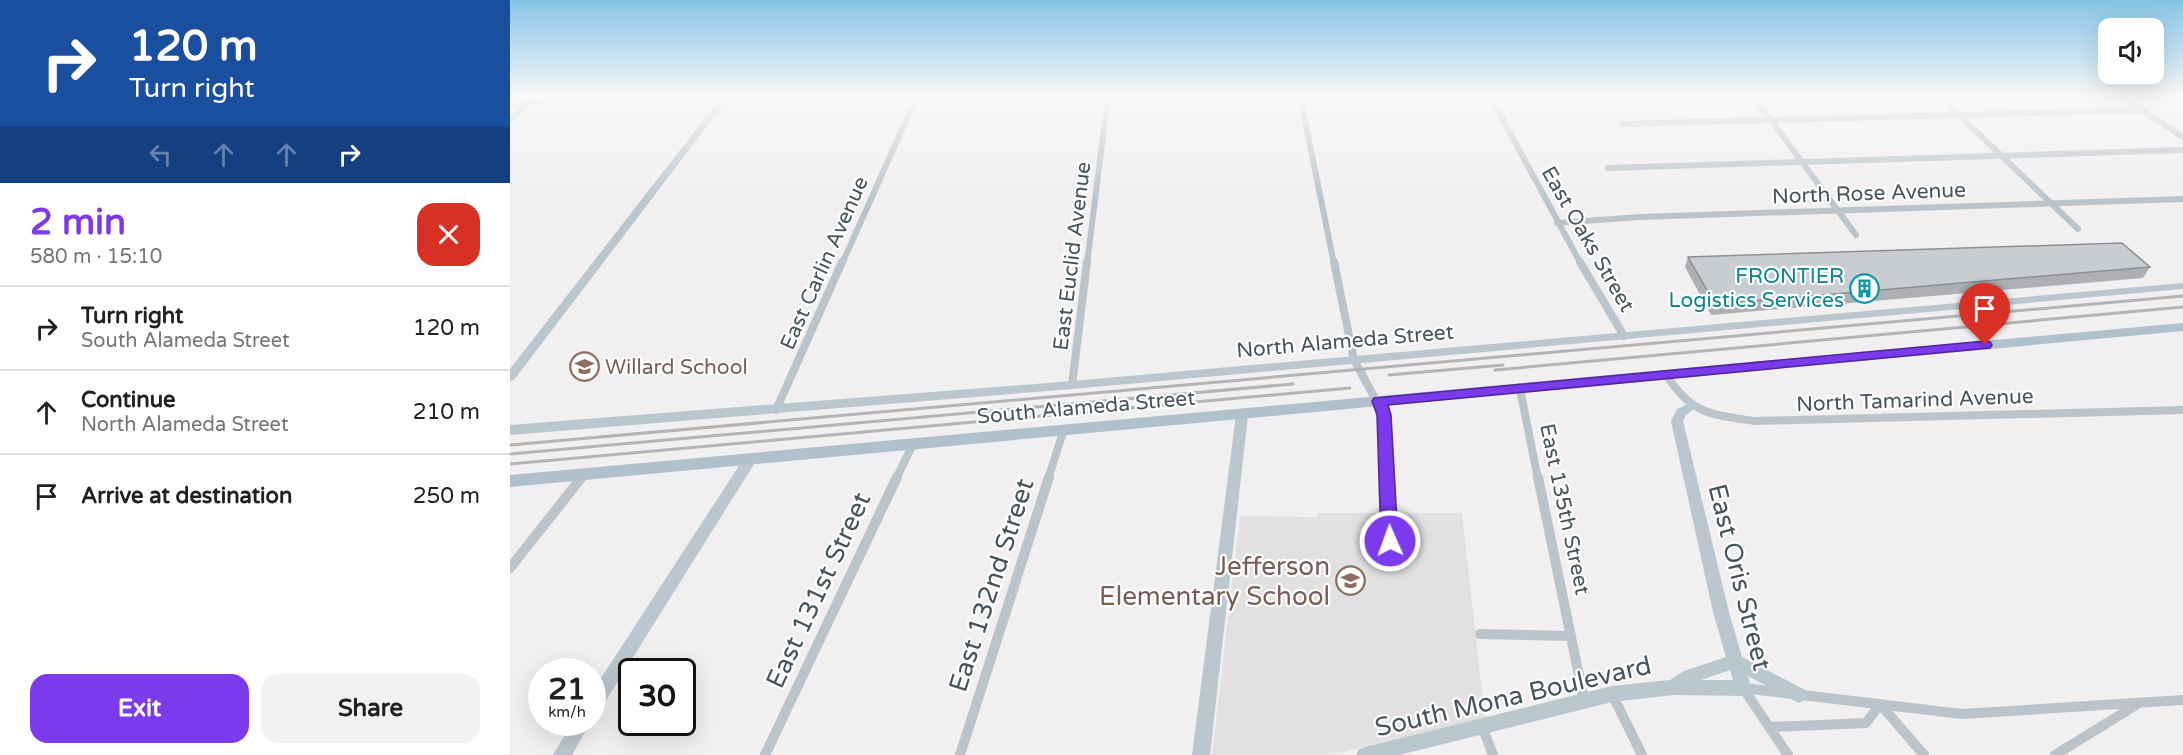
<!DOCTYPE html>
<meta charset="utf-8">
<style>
:root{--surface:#fff;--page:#f2f2f2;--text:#202124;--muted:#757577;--line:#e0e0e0;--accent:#7c3aed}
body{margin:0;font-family:"Varela Round",sans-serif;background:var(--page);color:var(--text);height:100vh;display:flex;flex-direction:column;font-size:22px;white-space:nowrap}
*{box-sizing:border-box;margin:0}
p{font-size:20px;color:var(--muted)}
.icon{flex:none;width:33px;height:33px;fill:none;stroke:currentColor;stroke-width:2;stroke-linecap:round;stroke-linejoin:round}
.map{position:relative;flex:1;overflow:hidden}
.sheet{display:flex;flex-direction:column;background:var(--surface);width:510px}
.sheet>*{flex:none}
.hud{background:#1a4fa0;color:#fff;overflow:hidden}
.controls{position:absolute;left:1588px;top:18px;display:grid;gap:12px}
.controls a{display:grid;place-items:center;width:66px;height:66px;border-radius:12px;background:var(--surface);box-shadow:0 6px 24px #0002;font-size:30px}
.speed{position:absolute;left:18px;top:658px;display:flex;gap:12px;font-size:30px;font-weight:700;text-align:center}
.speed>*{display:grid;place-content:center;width:78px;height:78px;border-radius:50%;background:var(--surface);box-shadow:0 6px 24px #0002;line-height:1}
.speed small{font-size:15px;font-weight:400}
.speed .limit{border:3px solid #111;border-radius:9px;background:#fff;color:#111}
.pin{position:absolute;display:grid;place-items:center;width:51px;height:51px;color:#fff;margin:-62px -26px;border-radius:50% 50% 50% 0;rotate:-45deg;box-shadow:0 0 6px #0007}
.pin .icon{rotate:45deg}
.me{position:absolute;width:66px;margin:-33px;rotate:358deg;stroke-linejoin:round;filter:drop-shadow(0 0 4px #0008)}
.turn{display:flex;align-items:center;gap:21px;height:126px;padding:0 30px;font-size:27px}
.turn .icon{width:78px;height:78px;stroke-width:2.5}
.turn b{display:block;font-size:42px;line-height:51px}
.lanes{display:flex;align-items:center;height:57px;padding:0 30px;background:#0003;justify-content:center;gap:30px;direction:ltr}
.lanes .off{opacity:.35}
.round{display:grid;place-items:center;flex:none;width:63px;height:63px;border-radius:18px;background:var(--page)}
.headline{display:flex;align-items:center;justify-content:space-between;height:102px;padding:0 30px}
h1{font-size:36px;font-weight:800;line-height:45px;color:var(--accent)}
.primary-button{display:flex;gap:12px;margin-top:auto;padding:12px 30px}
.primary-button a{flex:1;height:69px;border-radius:18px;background:var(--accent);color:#fff;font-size:24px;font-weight:800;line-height:69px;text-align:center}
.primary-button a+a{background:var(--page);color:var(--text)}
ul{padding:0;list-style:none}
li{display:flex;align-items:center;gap:18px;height:84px;padding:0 30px;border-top:2px solid var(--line)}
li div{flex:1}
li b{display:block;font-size:22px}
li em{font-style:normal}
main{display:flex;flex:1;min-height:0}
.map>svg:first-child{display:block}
</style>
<main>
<section class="sheet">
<div class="hud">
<div class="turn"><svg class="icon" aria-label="right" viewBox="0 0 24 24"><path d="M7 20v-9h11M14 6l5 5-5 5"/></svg><div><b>120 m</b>Turn right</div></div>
<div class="lanes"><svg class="icon off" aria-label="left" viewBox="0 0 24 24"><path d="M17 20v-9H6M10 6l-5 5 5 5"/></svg><svg class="icon off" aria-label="ahead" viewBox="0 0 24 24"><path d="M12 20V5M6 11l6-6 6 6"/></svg><svg class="icon off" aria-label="ahead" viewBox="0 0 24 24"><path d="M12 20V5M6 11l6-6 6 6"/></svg><svg class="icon" aria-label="right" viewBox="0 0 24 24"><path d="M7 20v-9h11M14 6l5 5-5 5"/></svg></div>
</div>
<div class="headline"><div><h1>2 min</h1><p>580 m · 15:10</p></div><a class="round" style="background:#d93025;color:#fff"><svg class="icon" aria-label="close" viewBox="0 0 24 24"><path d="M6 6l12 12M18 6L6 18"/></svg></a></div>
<ul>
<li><svg class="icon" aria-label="right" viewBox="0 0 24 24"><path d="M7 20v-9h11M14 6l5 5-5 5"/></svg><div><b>Turn right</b><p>South Alameda Street</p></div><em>120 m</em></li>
<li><svg class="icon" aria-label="ahead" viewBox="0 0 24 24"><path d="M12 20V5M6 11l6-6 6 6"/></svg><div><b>Continue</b><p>North Alameda Street</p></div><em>210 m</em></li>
<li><svg class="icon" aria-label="arrive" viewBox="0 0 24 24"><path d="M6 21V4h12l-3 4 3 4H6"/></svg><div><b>Arrive at destination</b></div><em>250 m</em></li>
</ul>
<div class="primary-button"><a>Exit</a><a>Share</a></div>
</section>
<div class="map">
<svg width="1673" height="755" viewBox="0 0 1673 755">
<rect width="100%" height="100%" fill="#f1efef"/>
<!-- education -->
<polygon fill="#e2e0e0" points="808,513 952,513 975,718 819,755 702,755 730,516 807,517"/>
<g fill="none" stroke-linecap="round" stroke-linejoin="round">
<!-- street-far2 -->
<g stroke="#bbc4cb" stroke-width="6">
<polyline points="790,96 824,264"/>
<polyline points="980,96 1071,264"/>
<polyline points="1243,96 1346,235"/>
<polyline points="1429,96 1568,229"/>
<polyline points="0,119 26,96"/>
<polyline points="1112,124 1631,110"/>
<polyline points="1098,168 1673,150"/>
<polyline points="1047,223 1130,217 1673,199"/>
<polyline points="332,264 407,96"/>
<polyline points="577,264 598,96"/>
</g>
<!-- street-far1 -->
<g stroke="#bbc4cb" stroke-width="8">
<polyline points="824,262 844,360 874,415 877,479"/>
<polyline points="1070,262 1114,336"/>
<path d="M 1156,374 C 1180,414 1202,415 1245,421 L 1673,410"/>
<polyline points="562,385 577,262"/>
<polyline points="1010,389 1028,479"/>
<polyline points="266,410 332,262"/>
<polyline points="71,479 75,474"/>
<polyline points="386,479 403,444"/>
<polyline points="538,479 554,429"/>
</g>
<!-- street -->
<g stroke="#bbc4cb" stroke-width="10">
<polyline points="877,477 880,541"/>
<polyline points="1028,477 1074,700"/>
<polyline points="0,568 72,477"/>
<polyline points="970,634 1061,636"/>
<polyline points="1233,688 1452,714 1673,700"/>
<polyline points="1233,688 1278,755"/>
<polyline points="1102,694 1132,755"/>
<polyline points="972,726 983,755"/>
<polyline points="1260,727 1356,723 1370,704 1414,755"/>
<polyline points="255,755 387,477"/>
<polyline points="450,755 539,477"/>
<polyline points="1545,755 1626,705"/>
</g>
<!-- secondary -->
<g fill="#bbc7cf" fill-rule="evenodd">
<polygon points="96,96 139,96 135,98 0,106 0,102"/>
<polygon points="212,96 220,96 4,380 0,381 0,369"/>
<polygon points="1673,283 1673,289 562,389 0,435 0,425 562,381"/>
<path d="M 1182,402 L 1188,406 L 1176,415 L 1173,421 L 1219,612 L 1232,657 L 1295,690 L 1297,695 L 1295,700 L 1289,703 L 1283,700 L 1238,676 L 1241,688 L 1239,693 L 1233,696 L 1163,695 L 1102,702 L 889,755 L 846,755 L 849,749 L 855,747 L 1102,686 L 1160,680 L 1174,671 L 1216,657 L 1203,612 L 1161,421 L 1167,409 ZM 1220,670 L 1223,680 L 1191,680 Z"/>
<polygon points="732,411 736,412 738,415 700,755 682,755 726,415 728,412"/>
<polygon points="241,453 246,455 248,458 246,461 88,713 82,715 82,692 236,455"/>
<polygon points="62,723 80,723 62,755 43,755"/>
</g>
<!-- primary -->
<g fill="#b0c0cc" fill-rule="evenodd">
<polygon points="1607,96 1618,96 1673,134 1673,141"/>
<polygon points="1673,323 1673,331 0,487 0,475"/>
</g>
<!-- rail -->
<g stroke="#b1b5b8" stroke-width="3">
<polyline points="985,370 1673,307"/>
<polyline points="879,375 993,365"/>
<polyline points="0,445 1673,296"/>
<polyline points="0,454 783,384"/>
<polyline points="0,464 840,388"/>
</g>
</g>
<!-- wall -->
<polygon fill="#adafb4" points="1178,257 1640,267 1633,278 1201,315 1175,267"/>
<!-- building -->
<polygon fill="#c9ccd1" stroke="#8d8f92" stroke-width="1.5" points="1612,243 1640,267 1205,304 1178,257"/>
<!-- sky -->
<linearGradient id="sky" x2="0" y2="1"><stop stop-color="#85c4e7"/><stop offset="0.48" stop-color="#f9f8f8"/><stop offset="1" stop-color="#f9f8f8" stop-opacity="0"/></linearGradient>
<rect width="1673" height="202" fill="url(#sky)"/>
<!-- route -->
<polygon fill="#7c3aed" stroke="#51269a" stroke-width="1.5" points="1475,341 1480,342 1482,345 1480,348 878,405 881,415 888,541 885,545 880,547 874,545 871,541 867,415 862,401 864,398"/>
<!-- icons -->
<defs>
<symbol id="building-ring" viewBox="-11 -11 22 22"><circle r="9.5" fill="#fff" stroke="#0f9aa8" stroke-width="1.5"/><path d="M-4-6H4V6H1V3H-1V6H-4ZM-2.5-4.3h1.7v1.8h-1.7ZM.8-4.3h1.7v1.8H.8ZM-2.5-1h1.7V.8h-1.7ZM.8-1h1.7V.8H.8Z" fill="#0f9aa8"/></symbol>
<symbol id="school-ring" viewBox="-11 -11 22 22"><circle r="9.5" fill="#fff" stroke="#8d6e63" stroke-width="1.5"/><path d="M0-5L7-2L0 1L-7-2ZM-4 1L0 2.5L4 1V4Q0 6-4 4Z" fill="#8d6e63"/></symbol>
</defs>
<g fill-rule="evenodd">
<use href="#building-ring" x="1338" y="272" width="33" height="33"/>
<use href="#school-ring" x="58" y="350" width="33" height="33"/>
<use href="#school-ring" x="824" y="564" width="33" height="33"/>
</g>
<g text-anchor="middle" stroke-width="4.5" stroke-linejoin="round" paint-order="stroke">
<!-- street labels -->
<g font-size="21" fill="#48545b" stroke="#fff">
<text transform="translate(1359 193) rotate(-2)" y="7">North Rose Avenue</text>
<text transform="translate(1078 239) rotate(60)" y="7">East Oaks Street</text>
<text transform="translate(562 256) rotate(-83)" y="7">East Euclid Avenue</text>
<text transform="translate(314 263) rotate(-66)" y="7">East Carlin Avenue</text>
<text transform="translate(835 341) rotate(-5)" y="7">North Alameda Street</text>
<text transform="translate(1405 400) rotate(-2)" y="7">North Tamarind Avenue</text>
<text transform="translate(576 407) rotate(-5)" y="7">South Alameda Street</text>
<text transform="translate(1055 509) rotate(78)" y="7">East 135th Street</text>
</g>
<!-- culture labels -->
<g font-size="21" fill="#0d838f" stroke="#fff" text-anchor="end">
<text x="1334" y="283">FRONTIER<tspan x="1334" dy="24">Logistics Services</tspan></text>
</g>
<!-- education labels -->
<g font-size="21" fill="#785e54" stroke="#fff" text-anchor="start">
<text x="95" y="374">Willard School</text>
</g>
<!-- near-education labels -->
<g font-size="26" fill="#785e54" stroke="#fff" text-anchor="end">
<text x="820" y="575">Jefferson<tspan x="820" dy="30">Elementary School</tspan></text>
</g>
<!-- near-street labels -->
<g font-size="26" fill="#48545b" stroke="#fff">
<text transform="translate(1230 577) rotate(76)" y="9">East Oris Street</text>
<text transform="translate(481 585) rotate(-72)" y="9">East 132nd Street</text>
<text transform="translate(308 590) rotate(-65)" y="9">East 131st Street</text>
<text transform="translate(1003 696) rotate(-13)" y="9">South Mona Boulevard</text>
</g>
</g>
</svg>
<div class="controls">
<a><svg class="icon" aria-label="sound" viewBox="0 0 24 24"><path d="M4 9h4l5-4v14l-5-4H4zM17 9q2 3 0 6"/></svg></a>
</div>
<div class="speed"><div>21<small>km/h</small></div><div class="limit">30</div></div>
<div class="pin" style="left:1475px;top:345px;background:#d93025"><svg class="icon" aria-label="arrive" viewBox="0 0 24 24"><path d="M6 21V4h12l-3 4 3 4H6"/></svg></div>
<svg class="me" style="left:880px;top:541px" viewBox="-20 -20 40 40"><circle r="17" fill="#7c3aed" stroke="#fff" stroke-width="3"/><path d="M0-11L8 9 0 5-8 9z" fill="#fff"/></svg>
</div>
</main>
